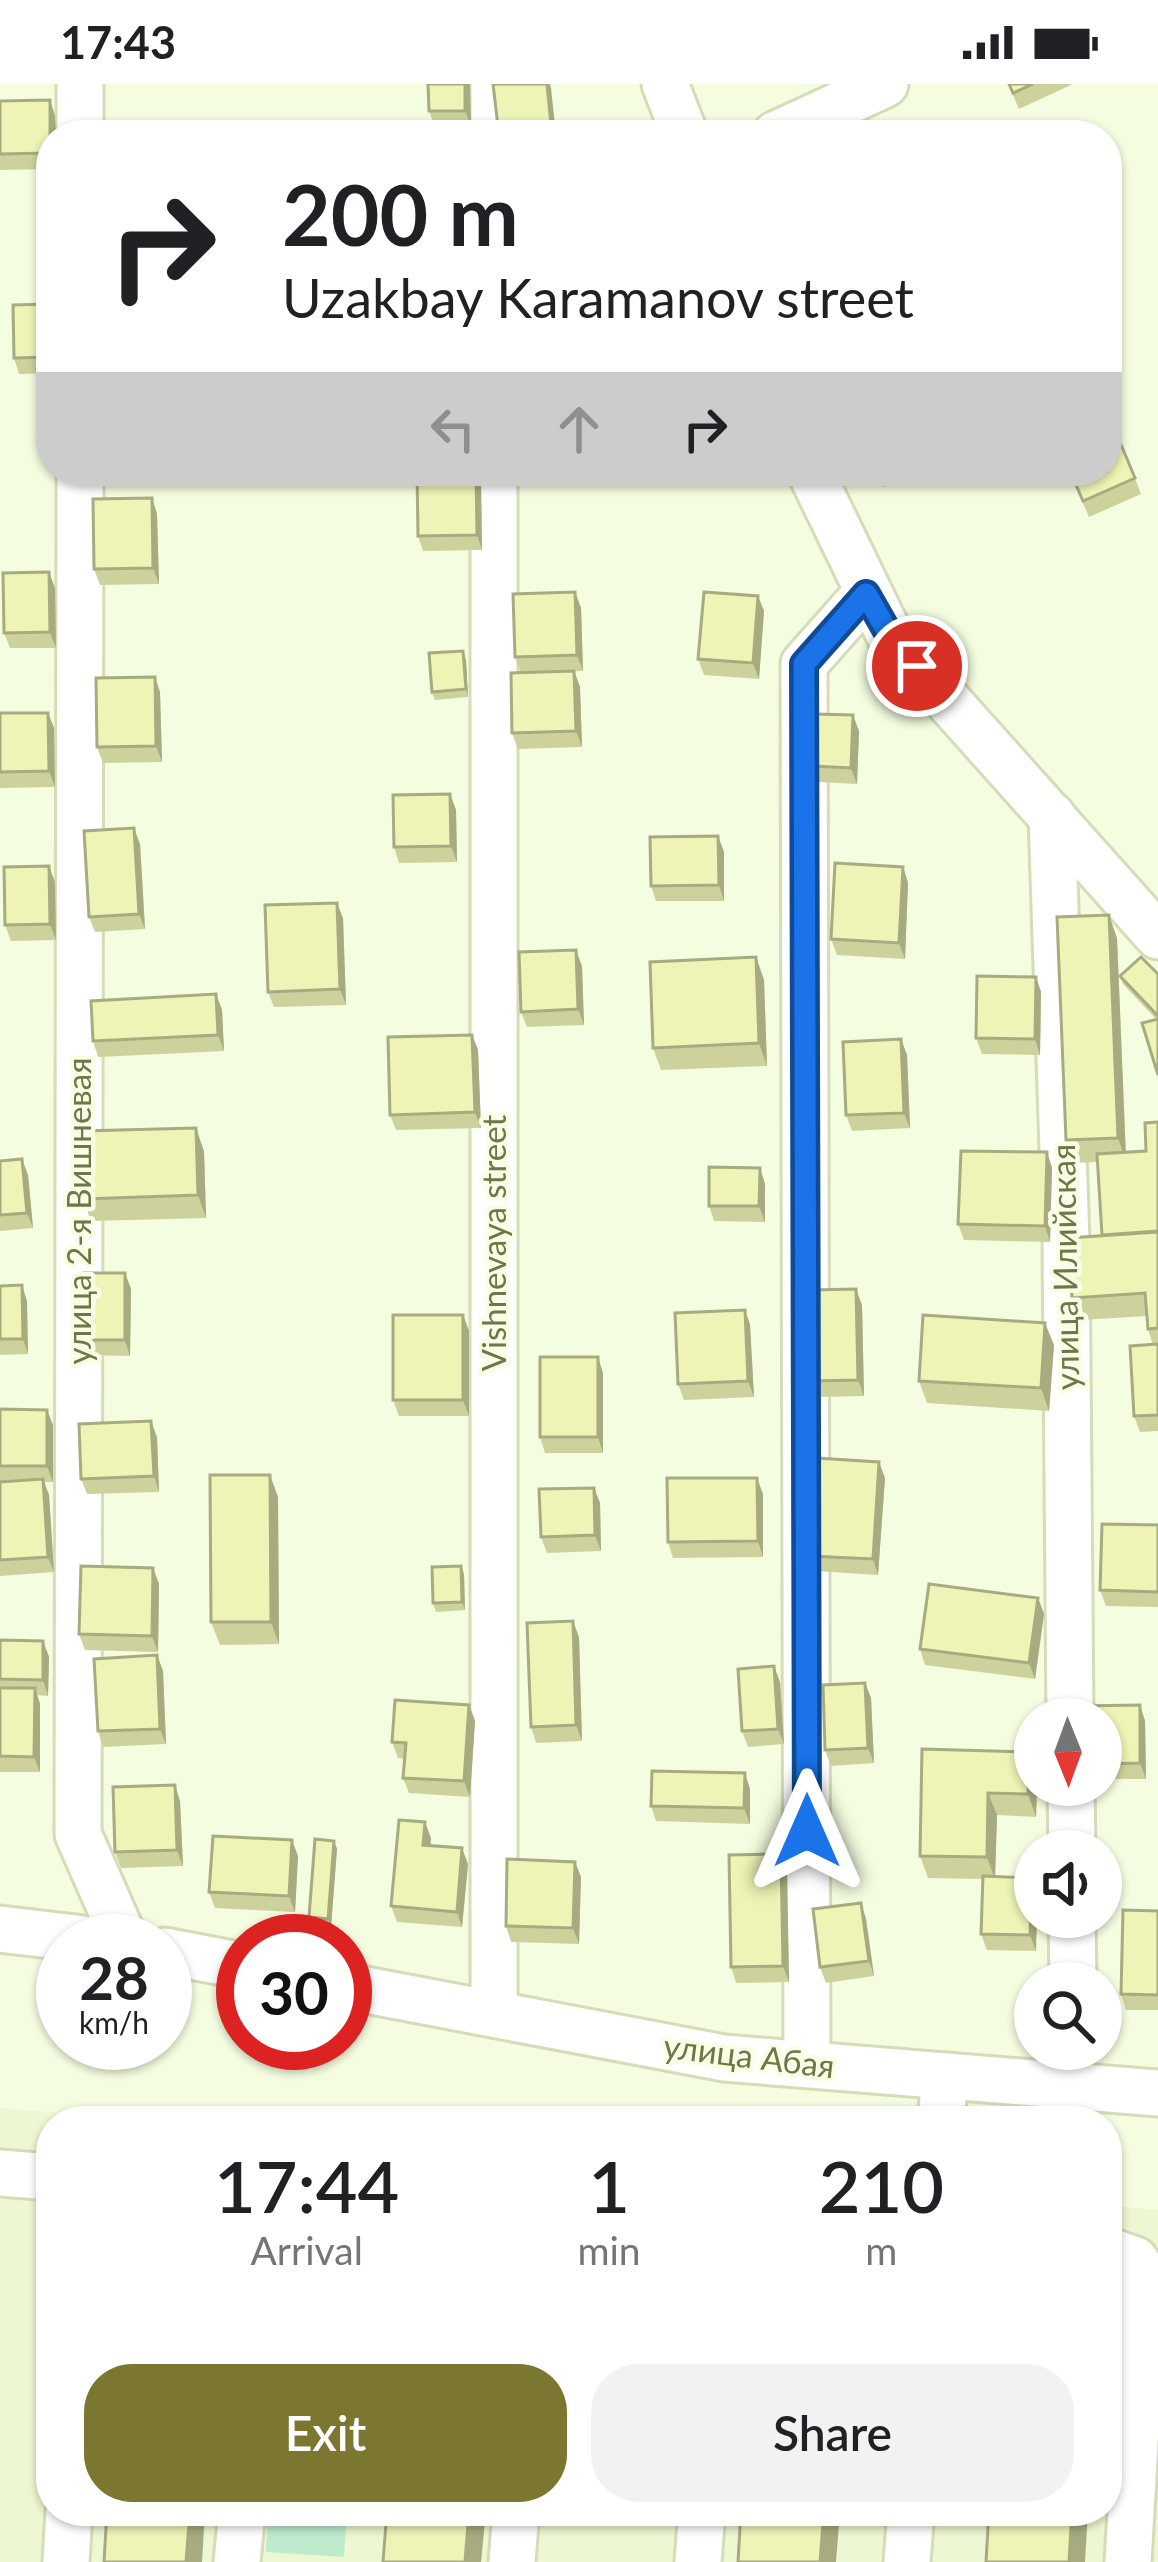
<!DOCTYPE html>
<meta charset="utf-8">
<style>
:root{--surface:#fff;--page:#f2f2f2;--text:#202124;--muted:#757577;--accent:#7c7730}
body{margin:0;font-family:Lato,sans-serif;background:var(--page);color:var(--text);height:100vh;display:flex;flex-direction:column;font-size:45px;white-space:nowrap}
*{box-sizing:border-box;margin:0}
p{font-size:39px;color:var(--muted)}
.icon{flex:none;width:66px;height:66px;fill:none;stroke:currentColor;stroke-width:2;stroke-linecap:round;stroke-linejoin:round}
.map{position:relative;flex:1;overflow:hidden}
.panel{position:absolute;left:36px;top:2022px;width:1086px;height:420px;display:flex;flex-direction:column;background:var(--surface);border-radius:48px;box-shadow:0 3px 9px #0004}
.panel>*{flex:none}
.banner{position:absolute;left:36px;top:36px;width:1086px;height:366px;border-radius:48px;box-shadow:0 3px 9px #0004;background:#fff;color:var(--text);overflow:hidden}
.needle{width:78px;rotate:179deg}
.controls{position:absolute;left:1014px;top:1614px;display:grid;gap:24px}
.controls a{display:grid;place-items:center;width:108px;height:108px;border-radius:50%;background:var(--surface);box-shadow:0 3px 9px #0004;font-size:60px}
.speed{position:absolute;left:36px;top:1830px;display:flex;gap:24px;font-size:60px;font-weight:700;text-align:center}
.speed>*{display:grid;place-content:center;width:156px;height:156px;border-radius:50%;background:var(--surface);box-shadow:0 3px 9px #0004;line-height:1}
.speed small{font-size:30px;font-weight:400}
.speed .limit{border:18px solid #d22;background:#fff;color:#111}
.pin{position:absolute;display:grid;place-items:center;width:102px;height:102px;color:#fff;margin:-51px;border:6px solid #fff;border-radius:50%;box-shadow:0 3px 12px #0007}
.me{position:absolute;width:132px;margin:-66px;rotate:0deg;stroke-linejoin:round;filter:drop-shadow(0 0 9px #0008)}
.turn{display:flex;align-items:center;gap:42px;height:252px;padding:0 48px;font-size:54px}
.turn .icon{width:156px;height:156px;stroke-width:2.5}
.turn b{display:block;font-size:84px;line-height:102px}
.lanes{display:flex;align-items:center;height:114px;padding:0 48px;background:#0003;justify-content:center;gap:60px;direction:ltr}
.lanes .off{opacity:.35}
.eta{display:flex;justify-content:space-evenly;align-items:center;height:204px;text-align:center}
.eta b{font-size:72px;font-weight:600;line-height:84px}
.cta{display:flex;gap:24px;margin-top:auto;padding:24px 48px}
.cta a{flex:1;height:138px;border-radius:48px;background:var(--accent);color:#fff;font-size:48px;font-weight:600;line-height:138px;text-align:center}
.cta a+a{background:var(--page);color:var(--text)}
.status{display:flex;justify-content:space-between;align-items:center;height:84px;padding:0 60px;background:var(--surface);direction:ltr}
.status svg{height:33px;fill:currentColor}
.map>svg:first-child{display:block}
</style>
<div class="status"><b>17:43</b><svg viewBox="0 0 49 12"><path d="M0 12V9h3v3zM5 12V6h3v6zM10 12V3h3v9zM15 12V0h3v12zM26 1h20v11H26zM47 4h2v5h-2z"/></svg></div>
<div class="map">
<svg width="1158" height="2478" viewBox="0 0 1158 2478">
<rect width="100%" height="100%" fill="#f4fde0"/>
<!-- residential -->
<polygon fill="#edf7d1" points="0,2024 151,2037 51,2037 51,2427 1107,2427 1107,2121 1158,2126 1158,2478 0,2478"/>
<!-- grass -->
<polygon fill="#beebcc" points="268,2427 347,2427 344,2473 266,2468"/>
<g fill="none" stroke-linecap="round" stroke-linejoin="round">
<defs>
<g id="minor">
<polyline points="494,0 494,51"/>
<polyline points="665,0 685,51"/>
<polyline points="80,51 80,0"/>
<polyline points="775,51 885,0"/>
<polyline points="80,387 78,1750 125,1857"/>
<polyline points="494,387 494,1930"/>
<polyline points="810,387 890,552 1158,852"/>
<polyline points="1052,732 1066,1157 1070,1635"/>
<polyline points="1071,1701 1072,1767"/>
<polyline points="1072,1833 1073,1899"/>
<polyline points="0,1845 101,1857"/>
<polyline points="165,1867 243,1882"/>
<polyline points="345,1902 724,1974 1158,2009"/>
<polyline points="807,1980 804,580 866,510"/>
<polyline points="941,2037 945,1992"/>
<polyline points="0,2089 51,2093"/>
<polyline points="1107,2166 1135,2176 1145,2191 1128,2478"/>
<polyline points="66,2478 69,2427"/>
<polyline points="237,2478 242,2427"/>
<polyline points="512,2478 516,2427"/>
<polyline points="698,2478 702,2427"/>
<polyline points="907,2478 911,2427"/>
</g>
</defs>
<!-- minor casing -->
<use href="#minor" stroke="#d6dcb7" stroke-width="51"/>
<!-- minor -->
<use href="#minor" stroke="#fff" stroke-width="45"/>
</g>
<!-- wall -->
<g fill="#cdd29d">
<polygon points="428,0 470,0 471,42 435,43 429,27"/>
<polygon points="1008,0 1071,0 1071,1 1019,25"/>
<polygon points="50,16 55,32 56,51 51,51 51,85 0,86 0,17"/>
<polygon points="51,220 51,289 19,290 14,274"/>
<polygon points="878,387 930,387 883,403"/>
<polygon points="1069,387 1107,387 1135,394 1141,410 1089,433"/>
<polygon points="481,397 482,466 423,467 418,452"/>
<polygon points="152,414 157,430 159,500 100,501 94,485"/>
<polygon points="55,504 56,564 10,564 4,549"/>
<polygon points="575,508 581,524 583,587 540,588 574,587 580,603 582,663 518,665 512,649 521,589 515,573"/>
<polygon points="758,512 764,527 759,595 704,591 698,575"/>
<polygon points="463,567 466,576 468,613 435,616 432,608"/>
<polygon points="160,608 162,678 103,679 97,663"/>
<polygon points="0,629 48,629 54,644 55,703 0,704"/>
<polygon points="859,647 857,700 819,698 813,682"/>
<polygon points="450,710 456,726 457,778 399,779 394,763"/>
<polygon points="718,752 724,768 724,817 656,817 651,802"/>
<polygon points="140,760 145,845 95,848 89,833"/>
<polygon points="903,783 908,799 905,875 837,871 831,855"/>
<polygon points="55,798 56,856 11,857 5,841"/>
<polygon points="343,834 346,921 274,923 268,908"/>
<polygon points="1117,854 1126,1069 1146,1067 1158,1038 1158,1347 1140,1348 1134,1332 1153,1261 1148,1245 1147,1232 1080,1236 1072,1214 1102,1152 1097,1078 1074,1079 1066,1056"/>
<polygon points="756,873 764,896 767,982 661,986 653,964"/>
<polygon points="582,882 584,941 527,943 521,928"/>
<polygon points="1158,890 1158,991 1156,935 1123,900 1120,892"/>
<polygon points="1036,893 1041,908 1040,971 982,970 976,954"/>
<polygon points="216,910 222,926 224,967 98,973 93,957"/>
<polygon points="472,951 478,966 481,1044 396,1046 390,1031"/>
<polygon points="901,955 907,971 910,1044 852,1047 846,1031"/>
<polygon points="204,1067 206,1134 91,1137 83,1115"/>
<polygon points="1047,1068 1052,1084 1050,1158 964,1156 958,1140"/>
<polygon points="0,1077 28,1091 33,1144 0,1147"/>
<polygon points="760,1084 765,1100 765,1138 714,1137 709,1122"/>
<polygon points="125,1189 131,1205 130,1272 89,1271 84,1256"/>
<polygon points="0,1202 27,1217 28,1270 0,1271"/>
<polygon points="862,1221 864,1312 818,1313 812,1297"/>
<polygon points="745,1226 750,1241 754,1313 684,1316 678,1300"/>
<polygon points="463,1231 469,1247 469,1332 399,1332 393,1316"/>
<polygon points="1054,1261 1049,1327 927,1319 919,1297"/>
<polygon points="603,1289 603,1369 545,1369 540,1353"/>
<polygon points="0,1325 53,1341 53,1398 44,1398 49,1411 54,1488 0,1492"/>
<polygon points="157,1353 159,1408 87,1410 81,1395"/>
<polygon points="885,1394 878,1491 816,1487 810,1472"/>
<polygon points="594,1404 600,1419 601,1467 547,1469 541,1453"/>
<polygon points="763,1410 763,1473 673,1474 668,1458"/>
<polygon points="278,1413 279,1560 220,1561 211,1538"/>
<polygon points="1158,1441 1158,1523 1106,1522 1100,1506"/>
<polygon points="461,1482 464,1490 465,1526 436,1528 433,1519"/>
<polygon points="153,1484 159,1500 158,1568 85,1566 79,1550"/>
<polygon points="1038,1514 1044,1530 1035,1595 925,1581 920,1565"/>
<polygon points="579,1553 582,1657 536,1659 531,1643"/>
<polygon points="0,1556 43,1557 49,1573 48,1612 37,1611 40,1620 40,1688 0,1688"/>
<polygon points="157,1571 163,1587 166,1660 103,1663 98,1647"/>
<polygon points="780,1598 784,1660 748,1663 742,1647"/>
<polygon points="865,1599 871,1614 874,1679 831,1682 825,1666"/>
<polygon points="469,1621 475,1637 470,1713 409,1709 403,1694 405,1675 398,1674 392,1658"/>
<polygon points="1140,1621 1145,1637 1146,1695 1101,1695 1101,1635"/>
<polygon points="1029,1668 1035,1684 1035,1701 1037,1701 1036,1733 997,1731 995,1793 1032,1794 1036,1867 987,1866 981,1850 983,1795 928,1794 920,1772"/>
<polygon points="750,1705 750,1740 656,1737 651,1722"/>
<polygon points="180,1717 183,1782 121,1784 115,1768"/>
<polygon points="431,1754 430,1762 468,1780 462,1843 397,1838 391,1822"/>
<polygon points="334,1757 337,1765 331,1843 312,1841 309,1833"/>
<polygon points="298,1772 295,1828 215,1824 209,1808"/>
<polygon points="575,1778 581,1793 579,1860 511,1858 506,1842"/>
<polygon points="787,1786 789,1898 736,1899 731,1883"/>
<polygon points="861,1819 866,1835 874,1892 826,1899 820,1883"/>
<polygon points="1158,1827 1158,1926 1126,1926 1121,1910"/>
</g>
<!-- shaded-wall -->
<g fill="#a7ab7f">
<polygon points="465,0 470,0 471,42 465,27"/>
<polygon points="547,0 550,0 551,4 556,51 552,51"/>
<polygon points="50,16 55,32 56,51 51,51 51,71"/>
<polygon points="476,387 478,387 481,397 482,466 477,451"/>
<polygon points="152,414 157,430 159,500 153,484"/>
<polygon points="49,488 55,504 56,564 50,548"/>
<polygon points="575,508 581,524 583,587 577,571"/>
<polygon points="758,512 764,527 759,595 753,579"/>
<polygon points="463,567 466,576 468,613 466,605"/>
<polygon points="574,587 580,603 582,663 576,647"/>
<polygon points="155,593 160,608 162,678 156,662"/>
<polygon points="48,629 54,644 55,703 49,687"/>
<polygon points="853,631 859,647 857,700 851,684"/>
<polygon points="450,710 456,726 457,778 451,762"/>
<polygon points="134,744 140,760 145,845 139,830"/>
<polygon points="718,752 724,768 724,817 719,801"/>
<polygon points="49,782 55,798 56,856 50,840"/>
<polygon points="903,783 908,799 905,875 899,859"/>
<polygon points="337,819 343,834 346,921 340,905"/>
<polygon points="1109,831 1117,854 1126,1077 1118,1054"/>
<polygon points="576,866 582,882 584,941 578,925"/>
<polygon points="756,873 764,896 767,982 759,959"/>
<polygon points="1036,893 1041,908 1040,971 1035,955"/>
<polygon points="216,910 222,926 224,967 218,951"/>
<polygon points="472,951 478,966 481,1044 475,1028"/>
<polygon points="901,955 907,971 910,1044 904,1029"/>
<polygon points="196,1044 204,1067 206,1134 198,1111"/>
<polygon points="1047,1068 1052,1084 1050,1158 1045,1142"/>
<polygon points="22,1075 28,1091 33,1144 27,1129"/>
<polygon points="760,1084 765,1100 765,1138 759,1122"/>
<polygon points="125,1189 131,1205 130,1272 125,1256"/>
<polygon points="22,1201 27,1217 28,1270 23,1255"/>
<polygon points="856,1205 862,1221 864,1312 858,1296"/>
<polygon points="745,1226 750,1241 754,1313 748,1297"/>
<polygon points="463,1231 469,1247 469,1332 463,1316"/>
<polygon points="1045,1239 1054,1261 1049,1327 1041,1304"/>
<polygon points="598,1273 603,1289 603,1369 598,1353"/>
<polygon points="47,1326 53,1341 53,1398 47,1382"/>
<polygon points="151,1337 157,1353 159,1408 154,1392"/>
<polygon points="879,1378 885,1394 878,1491 873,1475"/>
<polygon points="270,1391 278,1413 279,1560 271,1538"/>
<polygon points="757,1394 763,1410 763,1473 758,1457"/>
<polygon points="43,1395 49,1411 54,1488 48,1473"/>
<polygon points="594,1404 600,1419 601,1467 595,1451"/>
<polygon points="461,1482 464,1490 465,1526 462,1518"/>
<polygon points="153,1484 159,1500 158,1568 152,1552"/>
<polygon points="1038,1514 1044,1530 1035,1595 1029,1579"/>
<polygon points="573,1537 579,1553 582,1657 576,1641"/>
<polygon points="43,1557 49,1573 48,1612 43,1596"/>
<polygon points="157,1571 163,1587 166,1660 160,1645"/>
<polygon points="774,1582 780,1598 784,1660 778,1645"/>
<polygon points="865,1599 871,1614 874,1679 868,1664"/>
<polygon points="35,1604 40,1620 40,1688 34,1673"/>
<polygon points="469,1621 475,1637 470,1713 464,1697"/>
<polygon points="1140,1621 1145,1637 1146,1695 1140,1679"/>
<polygon points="1029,1668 1035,1684 1035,1701 1037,1701 1036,1733 1028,1710"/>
<polygon points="745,1689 750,1705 750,1740 744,1724"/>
<polygon points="175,1701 180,1717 183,1782 177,1766"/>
<polygon points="988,1709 997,1731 995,1796 987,1773"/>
<polygon points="425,1738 431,1754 429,1777 423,1761"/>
<polygon points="292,1756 298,1772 295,1828 289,1812"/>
<polygon points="334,1757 337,1765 331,1843 328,1835"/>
<polygon points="462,1764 468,1780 462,1843 457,1828"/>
<polygon points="781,1770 787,1786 789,1898 783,1882"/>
<polygon points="575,1778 581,1793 579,1860 573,1844"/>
<polygon points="1032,1794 1035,1802 1035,1833 1037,1833 1036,1867 1030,1851"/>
<polygon points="861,1819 866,1835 874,1892 869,1877"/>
<polygon points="190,2427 205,2427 202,2478 186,2478"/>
<polygon points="469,2427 486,2427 481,2478 465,2478"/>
<polygon points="824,2427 840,2427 836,2478 820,2478"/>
<polygon points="1072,2427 1088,2427 1085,2478 1069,2478"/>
</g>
<!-- building -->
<g fill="#eef4b6" stroke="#a7ab7f" stroke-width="3">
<polygon points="428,0 465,0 465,27 429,27"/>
<polygon points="493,0 547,0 552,51 499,51"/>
<polygon points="1009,0 1033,0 1013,9"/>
<polygon points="50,16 50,69 0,70 0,17"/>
<polygon points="51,220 51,273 14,274 13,221"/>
<polygon points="1112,339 1135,394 1083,417 1070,387 1107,387 1107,341"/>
<polygon points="417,387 476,387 477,451 418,452"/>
<polygon points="152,414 153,484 94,485 93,415"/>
<polygon points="49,488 50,548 4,549 3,489"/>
<polygon points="575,508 577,571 515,573 513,510"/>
<polygon points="704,508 758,512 753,579 698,575"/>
<polygon points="463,567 466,605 432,608 429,569"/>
<polygon points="574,587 576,647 512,649 511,589"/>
<polygon points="155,593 156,662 97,663 96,594"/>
<polygon points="0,629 48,629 49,687 0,688"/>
<polygon points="815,630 853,631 851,684 813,682"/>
<polygon points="450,710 451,762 394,763 393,711"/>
<polygon points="134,744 139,830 89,833 84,747"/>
<polygon points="718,752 719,801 651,802 650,753"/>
<polygon points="835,779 903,783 899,859 831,855"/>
<polygon points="49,782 50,840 5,841 4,783"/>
<polygon points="337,819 340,905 268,908 265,821"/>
<polygon points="1109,831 1118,1054 1066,1056 1057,833"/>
<polygon points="576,866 578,925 521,928 519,868"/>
<polygon points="756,873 759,959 653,964 650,878"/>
<polygon points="1141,873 1158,890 1158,932 1120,892"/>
<polygon points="977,892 1036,893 1035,955 976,954"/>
<polygon points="216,910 218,951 93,957 91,917"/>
<polygon points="1158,935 1158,991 1142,939"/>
<polygon points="472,951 475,1028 390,1031 388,953"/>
<polygon points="901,955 904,1029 846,1031 843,958"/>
<polygon points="1158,1038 1158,1147 1102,1151 1097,1070 1146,1067 1145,1039"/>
<polygon points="196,1044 198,1111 83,1115 81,1047"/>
<polygon points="961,1067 1047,1068 1045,1142 958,1140"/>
<polygon points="22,1075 27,1129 0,1131 0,1077"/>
<polygon points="709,1083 760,1084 759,1122 709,1122"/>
<polygon points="1158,1148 1158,1244 1148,1245 1145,1209 1072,1214 1068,1154"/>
<rect x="84" y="1189" width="41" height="67"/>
<polygon points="22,1201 23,1255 0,1255 0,1202"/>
<polygon points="856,1205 858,1296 812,1297 810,1206"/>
<polygon points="745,1226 748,1297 678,1300 675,1229"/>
<rect x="393" y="1231" width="70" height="85"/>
<polygon points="923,1231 1045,1239 1041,1304 919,1297"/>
<polygon points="1158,1260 1158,1331 1134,1332 1130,1262"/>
<rect x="540" y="1273" width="58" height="80"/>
<polygon points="0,1325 47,1326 47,1382 0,1382"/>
<polygon points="151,1337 154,1392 81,1395 79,1340"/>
<polygon points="816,1374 879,1378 873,1475 810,1472"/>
<polygon points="210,1391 270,1391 271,1538 211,1538"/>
<polygon points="667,1394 757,1394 758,1457 668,1458"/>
<polygon points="43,1395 48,1473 0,1476 0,1398"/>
<polygon points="594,1404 595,1451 541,1453 539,1405"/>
<polygon points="1102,1440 1158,1441 1158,1508 1100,1506"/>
<polygon points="81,1482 153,1484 152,1552 79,1550"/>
<polygon points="461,1482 462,1518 433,1519 432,1483"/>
<polygon points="929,1500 1038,1514 1029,1579 920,1565"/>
<polygon points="573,1537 576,1641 531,1643 527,1539"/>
<polygon points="0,1556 43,1557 43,1596 0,1595"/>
<polygon points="157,1571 160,1645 98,1647 94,1575"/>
<polygon points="774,1582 778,1645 742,1647 738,1585"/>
<polygon points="865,1599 868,1664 825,1666 823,1601"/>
<polygon points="0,1604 35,1604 34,1673 0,1672"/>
<polygon points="395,1616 469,1621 464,1697 403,1694 406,1659 392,1658"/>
<polygon points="1140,1621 1140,1679 1101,1680 1101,1635 1078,1635 1078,1622"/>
<polygon points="922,1665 1029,1668 1028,1710 988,1709 987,1773 920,1772"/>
<polygon points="652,1687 745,1689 744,1724 651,1722"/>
<polygon points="175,1701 177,1766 115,1768 113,1703"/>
<polygon points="399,1736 425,1738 423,1761 462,1764 457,1828 391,1822"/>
<polygon points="213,1752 292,1756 289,1812 209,1808"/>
<polygon points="315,1755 334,1757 328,1835 309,1833"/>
<polygon points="781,1770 783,1882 731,1883 729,1771"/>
<polygon points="507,1775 575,1778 573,1844 506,1842"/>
<polygon points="983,1792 1032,1794 1030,1851 981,1850"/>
<polygon points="861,1819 869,1877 820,1883 813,1825"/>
<polygon points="1123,1826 1158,1827 1158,1911 1121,1910"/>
<polygon points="107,2427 190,2427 186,2478 104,2478"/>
<polygon points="387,2427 469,2427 465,2478 383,2478"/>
<polygon points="741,2427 824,2427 820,2478 738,2478"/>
<polygon points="989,2427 1072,2427 1069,2478 986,2478"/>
</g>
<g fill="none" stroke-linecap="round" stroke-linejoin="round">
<defs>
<polyline id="route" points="807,1747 804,580 866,510 890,552 917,582"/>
</defs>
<!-- route casing -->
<use href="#route" stroke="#114b97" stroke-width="30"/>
<!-- route -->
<use href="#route" stroke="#1a73e8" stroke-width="21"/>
</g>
<g text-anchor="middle" stroke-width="9" stroke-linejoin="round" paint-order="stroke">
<!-- street labels -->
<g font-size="33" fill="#727546" stroke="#f8ffe7">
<text transform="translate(79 1127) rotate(-90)" y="12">улица 2-я Вишневая</text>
<text transform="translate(494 1159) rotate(-90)" y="12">Vishnevaya street</text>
<text transform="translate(1065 1183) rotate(-91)" y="12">улица Илийская</text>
<text transform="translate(749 1972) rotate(7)" y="12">улица Абая</text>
</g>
</g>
</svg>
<div class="controls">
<a><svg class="needle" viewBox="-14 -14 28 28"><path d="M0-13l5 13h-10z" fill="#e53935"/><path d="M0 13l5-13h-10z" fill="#757577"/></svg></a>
<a><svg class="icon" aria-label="sound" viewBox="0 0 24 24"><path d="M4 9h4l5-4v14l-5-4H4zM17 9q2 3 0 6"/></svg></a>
<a><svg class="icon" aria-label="search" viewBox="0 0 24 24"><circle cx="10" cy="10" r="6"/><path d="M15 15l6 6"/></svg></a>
</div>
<div class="speed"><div>28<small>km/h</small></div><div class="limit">30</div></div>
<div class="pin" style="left:917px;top:582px;background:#d93025"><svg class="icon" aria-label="arrive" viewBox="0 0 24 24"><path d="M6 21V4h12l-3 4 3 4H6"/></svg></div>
<svg class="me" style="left:807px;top:1747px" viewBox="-20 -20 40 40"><path d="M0-17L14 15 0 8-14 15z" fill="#1a73e8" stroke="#fff" stroke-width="4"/></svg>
<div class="banner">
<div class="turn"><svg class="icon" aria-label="right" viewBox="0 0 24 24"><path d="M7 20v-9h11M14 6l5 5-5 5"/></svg><div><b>200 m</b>Uzakbay Karamanov street</div></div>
<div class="lanes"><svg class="icon off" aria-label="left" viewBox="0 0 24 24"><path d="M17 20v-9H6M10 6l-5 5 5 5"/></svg><svg class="icon off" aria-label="ahead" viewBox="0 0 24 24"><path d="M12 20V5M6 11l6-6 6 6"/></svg><svg class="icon" aria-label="right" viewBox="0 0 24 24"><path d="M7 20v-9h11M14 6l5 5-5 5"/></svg></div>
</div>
<section class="panel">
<div class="eta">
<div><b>17:44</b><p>Arrival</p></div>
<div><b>1</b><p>min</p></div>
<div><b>210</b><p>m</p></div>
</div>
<div class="cta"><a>Exit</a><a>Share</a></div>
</section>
</div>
